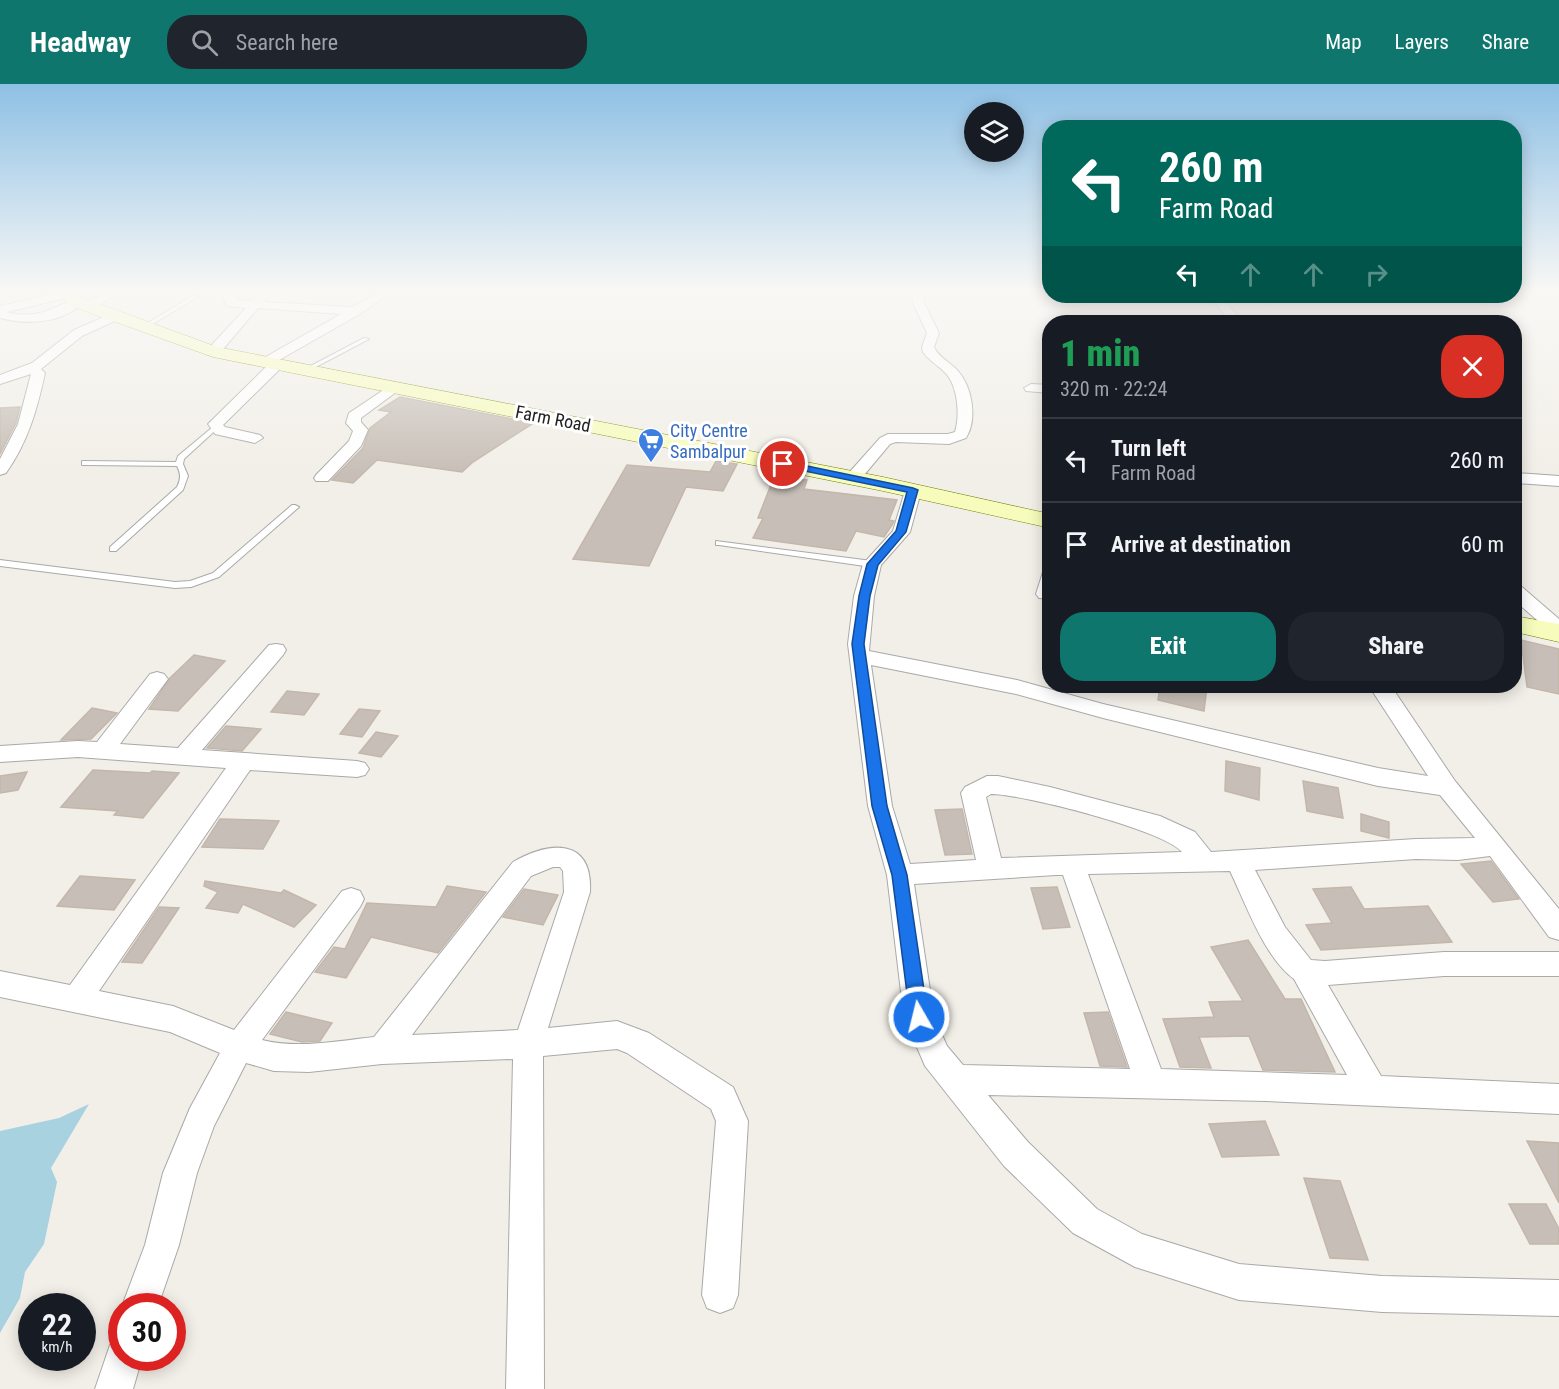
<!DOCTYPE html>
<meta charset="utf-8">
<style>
:root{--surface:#171b24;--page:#20242c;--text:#f1f3f6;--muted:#9ea1a6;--line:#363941;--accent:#0f766e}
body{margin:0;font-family:"Roboto Condensed",sans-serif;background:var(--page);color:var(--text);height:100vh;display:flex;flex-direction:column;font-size:22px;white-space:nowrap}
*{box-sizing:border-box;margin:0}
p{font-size:20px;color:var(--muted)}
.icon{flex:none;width:33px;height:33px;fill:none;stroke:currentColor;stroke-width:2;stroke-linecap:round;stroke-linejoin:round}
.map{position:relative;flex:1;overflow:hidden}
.sheet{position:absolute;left:1042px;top:231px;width:480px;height:378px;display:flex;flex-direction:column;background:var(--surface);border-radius:24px;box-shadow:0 3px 15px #0003}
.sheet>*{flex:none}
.hud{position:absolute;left:1042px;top:36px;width:480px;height:183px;border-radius:24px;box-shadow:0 3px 15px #0003;background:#00695c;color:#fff;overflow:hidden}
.controls{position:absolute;left:964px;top:18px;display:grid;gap:12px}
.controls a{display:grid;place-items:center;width:60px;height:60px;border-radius:50%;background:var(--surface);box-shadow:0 3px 15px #0003;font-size:30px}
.speed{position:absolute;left:18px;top:1209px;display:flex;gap:12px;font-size:30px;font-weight:700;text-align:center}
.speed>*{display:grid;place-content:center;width:78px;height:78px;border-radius:50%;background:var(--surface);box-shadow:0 3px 15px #0003;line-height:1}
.speed small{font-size:15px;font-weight:400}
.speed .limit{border:9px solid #d22;background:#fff;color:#111}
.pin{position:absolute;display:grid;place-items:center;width:51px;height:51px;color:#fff;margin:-26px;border:3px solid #fff;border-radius:50%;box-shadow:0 2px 6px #0007}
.me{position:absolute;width:66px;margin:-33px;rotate:352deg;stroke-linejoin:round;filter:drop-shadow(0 0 4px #0008)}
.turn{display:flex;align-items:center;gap:21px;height:126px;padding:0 18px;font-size:27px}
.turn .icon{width:78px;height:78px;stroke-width:2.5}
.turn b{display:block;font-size:42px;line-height:51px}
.lanes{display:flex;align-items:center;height:57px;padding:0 18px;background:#0003;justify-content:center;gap:30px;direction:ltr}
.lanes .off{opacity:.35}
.round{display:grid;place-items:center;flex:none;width:63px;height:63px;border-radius:24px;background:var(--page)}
.headline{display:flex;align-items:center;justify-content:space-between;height:102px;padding:0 18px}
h1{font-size:36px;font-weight:800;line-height:45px;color:#1e9e55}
.cta{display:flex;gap:12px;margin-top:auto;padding:12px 18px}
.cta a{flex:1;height:69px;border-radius:24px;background:var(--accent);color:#fff;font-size:24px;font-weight:800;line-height:69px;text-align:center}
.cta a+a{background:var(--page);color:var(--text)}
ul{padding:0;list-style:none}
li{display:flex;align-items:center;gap:18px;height:84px;padding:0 18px;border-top:2px solid var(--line)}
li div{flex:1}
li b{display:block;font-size:22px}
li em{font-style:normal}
header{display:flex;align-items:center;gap:36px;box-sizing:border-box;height:84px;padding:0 30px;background:var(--accent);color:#fff}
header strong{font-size:28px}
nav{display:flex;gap:33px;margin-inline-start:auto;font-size:21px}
.search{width:420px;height:54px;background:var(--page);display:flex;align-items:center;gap:15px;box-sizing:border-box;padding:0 21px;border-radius:24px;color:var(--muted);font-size:22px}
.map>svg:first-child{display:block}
</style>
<header>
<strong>Headway</strong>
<div class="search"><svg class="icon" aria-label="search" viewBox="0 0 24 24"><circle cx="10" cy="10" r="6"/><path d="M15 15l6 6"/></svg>Search here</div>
<nav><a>Map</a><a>Layers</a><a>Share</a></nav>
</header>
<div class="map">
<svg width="1559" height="1305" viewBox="0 0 1559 1305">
<rect width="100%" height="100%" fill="#f2efe8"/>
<!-- water -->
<polygon fill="#a8d2e0" points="89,1020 51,1084 57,1098 44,1160 25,1188 20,1214 0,1249 0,1047 59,1034"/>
<!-- building -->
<g fill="#c7bfb7" stroke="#c4b6aa" stroke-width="1.5">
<polygon points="400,313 512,335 532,340 473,378 462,388 377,376 353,399 332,396 363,364 370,344 391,328 379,326"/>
<polygon points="20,323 16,339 0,370 0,324"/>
<polygon points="716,377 737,380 723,407 686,403 649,482 573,475 627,381 710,388"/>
<polygon points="774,393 807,396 804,405 897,416 889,436 894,437 892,441 884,453 856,447 846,467 753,454 763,434 758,434"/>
<polygon points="1521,556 1559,565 1559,610 1527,603"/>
<polygon points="194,571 225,577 178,627 149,625 170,594"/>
<polygon points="1160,602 1207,602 1204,627 1158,616"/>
<polygon points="287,607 319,610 304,631 271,628"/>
<polygon points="92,624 117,629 91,655 61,656"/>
<polygon points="359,625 380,627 362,653 340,650"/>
<polygon points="226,642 261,645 242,667 207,664"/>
<polygon points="376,648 398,652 381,673 359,669"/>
<polygon points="1226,677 1260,684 1259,716 1225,707"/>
<polygon points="93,686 150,689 152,687 179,689 143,734 114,731 118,727 61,723"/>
<polygon points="27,688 18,706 0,709 0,692"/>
<polygon points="1303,697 1338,704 1343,734 1307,727"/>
<polygon points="962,725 972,770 945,771 935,726"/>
<polygon points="1361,730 1389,738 1389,754 1361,747"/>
<polygon points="220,735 258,736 279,737 263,765 202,763"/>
<polygon points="1491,777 1519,815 1493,818 1461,780"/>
<polygon points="80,792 135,796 114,826 57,822"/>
<polygon points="205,797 281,809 284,806 316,821 294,843 243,820 238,829 206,824 218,808 204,802"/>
<polygon points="447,802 486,808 438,869 371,853 346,894 315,888 334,863 345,865 367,819 436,823"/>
<polygon points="1057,803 1070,843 1043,845 1031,804"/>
<polygon points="1351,803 1364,825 1428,822 1452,858 1321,866 1306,841 1332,839 1313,805"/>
<polygon points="524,805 558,811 543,841 503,833"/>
<polygon points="159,823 179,824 142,879 122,878"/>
<polygon points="1248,856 1285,915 1301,915 1335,988 1263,986 1249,952 1199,953 1211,984 1180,983 1163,935 1214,933 1209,918 1243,917 1211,863"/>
<polygon points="286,928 332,939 320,957 302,958 270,950"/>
<polygon points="1108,928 1127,983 1100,982 1084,929"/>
<polygon points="1265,1037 1279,1071 1222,1073 1209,1040"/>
<polygon points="1527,1057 1559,1059 1559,1119"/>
<polygon points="1304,1094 1340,1097 1368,1176 1330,1174"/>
<polygon points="1509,1120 1546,1120 1559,1145 1559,1160 1530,1160"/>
</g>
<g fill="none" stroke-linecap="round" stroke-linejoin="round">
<defs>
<g id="lane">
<polygon points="194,211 199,212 146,244 141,243"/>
<polygon points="364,254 369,255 308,287 303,286"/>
<path d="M 214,342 L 219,343 L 184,375 L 183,380 L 188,392 L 183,406 L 116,467 L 110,467 L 110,463 L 177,403 C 181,395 181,390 177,382 L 85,381 L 82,381 L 82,377 L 176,378 L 178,372 Z"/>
<polygon points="292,421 295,421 299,423 219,493 191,503 175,504 0,482 0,476 175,498 190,497 213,489"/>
<polygon points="716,457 872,477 876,480 872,483 719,461 716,461"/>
</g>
<g id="street">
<path d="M 66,207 L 72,211 L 70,213 L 7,228 C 32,235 50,227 73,215 L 77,214 L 83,218 C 62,240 27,241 0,234 L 0,222 Z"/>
<polygon points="107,207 122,207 92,225 88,226 82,222"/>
<polygon points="229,207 242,207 236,216 252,217 263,208 269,212 264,218 352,223 378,209 384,213 360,230 279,276 284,280 282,283 223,341 225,343 260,351 263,354 255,359 215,350 208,340 267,282 262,281 260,278 262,275 341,230 258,224 218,271 208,271 206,268 208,265 246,224 227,222 223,213"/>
<path d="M 912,207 L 924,207 L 924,219 L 939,249 L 934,263 C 939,274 950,278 958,287 C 972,303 978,335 966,354 L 949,360 L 896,358 L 890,360 L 859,397 L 847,397 L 845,394 L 847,391 L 880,354 L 888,350 L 948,350 L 955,348 C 960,332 958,306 948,292 C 941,283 930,278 923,268 L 922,263 L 927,249 L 913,219 Z"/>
<polygon points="1210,212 1222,212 1242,238 1230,238"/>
<path d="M 115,228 L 121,232 L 119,235 L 82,252 L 41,285 L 45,289 C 37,326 28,358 6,389 L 0,391 L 0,375 L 18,340 L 31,290 L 0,300 L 0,291 L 32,279 L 74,246 Z"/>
<polygon points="394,299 399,300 401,303 399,306 361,334 361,338 368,346 361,362 328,397 316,397 314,394 316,391 349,357 353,347 346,339 349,329"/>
<polygon points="1031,300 1050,301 1050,309 1026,307 1024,304"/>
<polygon points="1515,389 1559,392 1559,402 1515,399"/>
<path d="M 913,402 L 921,407 L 910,448 L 881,481 L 874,512 L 869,567 L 1017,596 L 1103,620 L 1378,684 L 1428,692 L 1369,602 L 1391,602 L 1455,697 L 1559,825 L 1559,856 L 1549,853 L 1490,772 L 1458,776 L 1416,775 L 1255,786 L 1285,843 L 1311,876 L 1325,877 L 1444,868 L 1559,868 L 1559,892 L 1444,892 L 1328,901 L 1381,992 L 1559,1000 L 1559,1030 L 1266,1017 L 988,1011 L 1028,1058 L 1097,1125 L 1142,1150 L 1239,1180 L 1382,1192 L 1559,1196 L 1559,1232 L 1382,1228 L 1239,1216 L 1135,1183 L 1073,1149 L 1004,1082 L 925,982 L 904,933 L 887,791 L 868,722 L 848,560 L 854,512 L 863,480 L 893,447 L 905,407 ZM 871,581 L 1016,610 L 1103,634 L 1378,702 L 1440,711 L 1475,754 L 1416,755 L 1211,768 L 1195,748 L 1160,732 L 1050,703 L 998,692 L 987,692 L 965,703 L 961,709 L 976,776 L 910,780 L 892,722 ZM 991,710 C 1022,710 1164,746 1182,768 L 1001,774 L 986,713 ZM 1230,787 C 1246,820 1264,873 1294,895 L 1347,991 L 1161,985 L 1088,790 ZM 1056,791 L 1063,791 L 1130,985 L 963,981 L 947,962 L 934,933 L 914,800 Z"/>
<polygon points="1050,486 1050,515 1039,514 1036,510 1043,488"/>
<polygon points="1515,501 1522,503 1559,535 1559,551 1552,549 1515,517"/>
<path d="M 276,560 L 283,561 L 286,566 L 283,571 L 202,666 L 357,677 L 365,679 L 369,685 L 365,691 L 357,693 L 250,686 L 99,907 L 173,922 L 234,946 L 342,807 L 351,804 L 360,807 L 364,815 L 360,823 L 262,956 C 298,965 338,957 374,953 L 513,778 C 549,757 593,753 590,808 L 548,944 L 617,937 L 649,949 L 733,1003 L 748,1037 L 738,1211 L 733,1224 L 720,1229 L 707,1224 L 702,1211 L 716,1037 L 711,1025 L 627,969 L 617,965 L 543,972 L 544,1305 L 506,1305 L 513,975 L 382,980 L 309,988 L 274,987 L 246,979 L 214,1042 L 197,1089 L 179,1161 L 158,1222 L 122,1222 L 145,1161 L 163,1089 L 190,1024 L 220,969 L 170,948 L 0,913 L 0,887 L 70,901 L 226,684 L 78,673 L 0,678 L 0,662 L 78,657 L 97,658 L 150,590 L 157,588 L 164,590 L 168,595 L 120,660 L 178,664 L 269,561 ZM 553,783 L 560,783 L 563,787 L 564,808 L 518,946 L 412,951 L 531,792 Z"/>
<polygon points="122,1256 122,1274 142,1274 133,1305 95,1305 110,1261"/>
</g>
<g id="secondary">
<polygon points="59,207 75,207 83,214 217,263 883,393 1050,430 1050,444 883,407 213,273 71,222 60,214"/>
<polygon points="1515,532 1559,540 1559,558 1515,548"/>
</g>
</defs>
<!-- lane casing -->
<use href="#lane" stroke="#a9a9a9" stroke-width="2"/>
<!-- street casing -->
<use href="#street" stroke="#a9a9a9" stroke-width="2"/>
<!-- secondary casing -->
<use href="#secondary" stroke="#6f8001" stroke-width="1"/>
<!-- lane -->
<use href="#lane" fill="#fff" fill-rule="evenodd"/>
<!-- street -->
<use href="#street" fill="#fff" fill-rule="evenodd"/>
<!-- secondary -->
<use href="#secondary" fill="#f7fcbc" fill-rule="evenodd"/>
</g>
<!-- sky -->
<linearGradient id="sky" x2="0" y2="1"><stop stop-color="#8ec0e5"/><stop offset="0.53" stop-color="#f9f8f5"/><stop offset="1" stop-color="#f9f8f5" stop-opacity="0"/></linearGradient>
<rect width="1559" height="390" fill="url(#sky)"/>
<!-- route -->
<polygon fill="#1a73e8" stroke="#114b97" stroke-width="1.5" points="783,377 913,404 918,406 906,448 878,481 870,512 864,560 887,722 907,791 928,933 925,939 919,941 913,939 910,933 892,791 872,722 852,560 859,512 867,480 896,447 907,408 780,382 780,378"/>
<!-- icons -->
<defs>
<symbol id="supermarket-pin" viewBox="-11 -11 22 30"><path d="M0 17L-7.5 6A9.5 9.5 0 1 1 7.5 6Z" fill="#3f7fe0" stroke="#fff"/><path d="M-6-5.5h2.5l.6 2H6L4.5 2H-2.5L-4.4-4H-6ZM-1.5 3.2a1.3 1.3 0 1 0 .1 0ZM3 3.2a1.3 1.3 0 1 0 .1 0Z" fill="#fff"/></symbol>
</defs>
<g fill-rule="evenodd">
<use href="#supermarket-pin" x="636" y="342" width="30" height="40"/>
</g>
<g text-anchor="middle" stroke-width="6" stroke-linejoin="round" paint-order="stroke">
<!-- far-street labels -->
<g font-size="18" fill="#222" stroke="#fff">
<text transform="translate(553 335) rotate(11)" y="6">Farm Road</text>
</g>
<!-- far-shop labels -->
<g font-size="18" fill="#366cbe" stroke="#fff" text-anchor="start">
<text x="670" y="353">City Centre<tspan x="670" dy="21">Sambalpur</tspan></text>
</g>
</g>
</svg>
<div class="controls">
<a><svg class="icon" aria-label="layers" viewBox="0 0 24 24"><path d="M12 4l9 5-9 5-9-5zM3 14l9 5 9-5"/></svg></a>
</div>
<div class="speed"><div>22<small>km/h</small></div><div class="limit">30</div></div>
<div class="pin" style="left:783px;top:380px;background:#d93025"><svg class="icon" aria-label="arrive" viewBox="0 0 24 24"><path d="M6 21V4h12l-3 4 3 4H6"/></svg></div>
<svg class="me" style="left:919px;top:933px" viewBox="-20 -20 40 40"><circle r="17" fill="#1a73e8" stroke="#fff" stroke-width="3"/><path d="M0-11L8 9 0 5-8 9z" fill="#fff"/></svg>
<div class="hud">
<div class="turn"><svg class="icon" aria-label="left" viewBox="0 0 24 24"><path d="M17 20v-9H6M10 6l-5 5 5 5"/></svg><div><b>260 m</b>Farm Road</div></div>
<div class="lanes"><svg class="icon" aria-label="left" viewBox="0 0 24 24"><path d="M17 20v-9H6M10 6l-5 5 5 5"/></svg><svg class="icon off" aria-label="ahead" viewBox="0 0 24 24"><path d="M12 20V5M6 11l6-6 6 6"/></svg><svg class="icon off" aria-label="ahead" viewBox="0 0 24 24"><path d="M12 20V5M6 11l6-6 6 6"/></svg><svg class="icon off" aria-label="right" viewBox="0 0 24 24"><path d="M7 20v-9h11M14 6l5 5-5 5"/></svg></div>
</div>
<section class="sheet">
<div class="headline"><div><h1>1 min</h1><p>320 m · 22:24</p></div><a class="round" style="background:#d93025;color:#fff"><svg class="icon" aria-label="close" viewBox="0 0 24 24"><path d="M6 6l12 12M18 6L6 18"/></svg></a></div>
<ul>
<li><svg class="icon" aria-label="left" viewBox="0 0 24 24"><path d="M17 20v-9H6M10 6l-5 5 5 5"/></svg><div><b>Turn left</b><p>Farm Road</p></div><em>260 m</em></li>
<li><svg class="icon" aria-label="arrive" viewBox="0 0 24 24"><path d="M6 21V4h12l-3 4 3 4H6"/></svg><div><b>Arrive at destination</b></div><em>60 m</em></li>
</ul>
<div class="cta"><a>Exit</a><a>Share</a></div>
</section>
</div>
